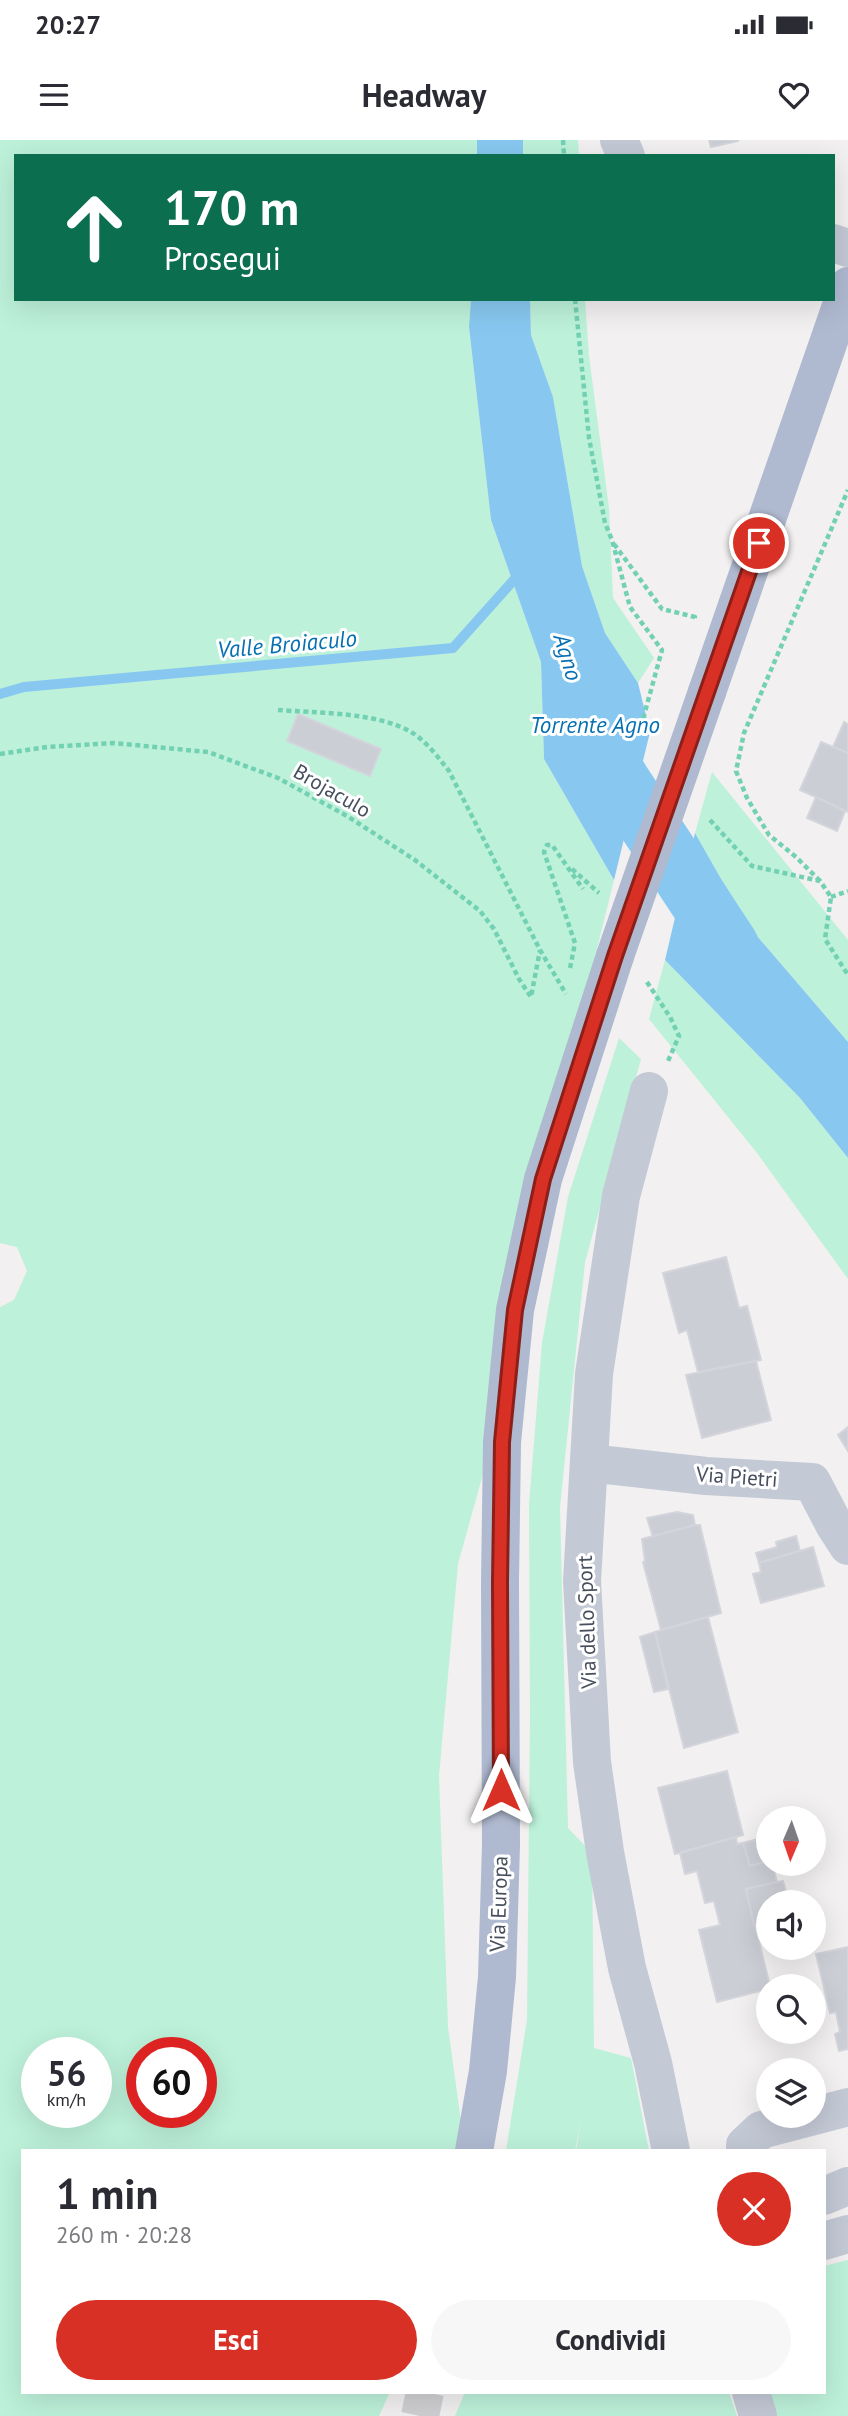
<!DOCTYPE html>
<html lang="it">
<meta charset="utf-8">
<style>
:root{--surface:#fff;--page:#f7f7f7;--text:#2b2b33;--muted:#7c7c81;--accent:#d93025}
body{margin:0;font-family:"PT Sans",sans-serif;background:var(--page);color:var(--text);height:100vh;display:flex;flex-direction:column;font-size:26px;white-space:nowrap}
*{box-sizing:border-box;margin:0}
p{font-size:23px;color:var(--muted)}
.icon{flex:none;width:38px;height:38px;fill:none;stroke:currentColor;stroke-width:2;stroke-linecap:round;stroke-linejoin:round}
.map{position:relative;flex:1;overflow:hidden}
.details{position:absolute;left:21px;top:2009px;width:805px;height:245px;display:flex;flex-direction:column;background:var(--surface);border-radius:0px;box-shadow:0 7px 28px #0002}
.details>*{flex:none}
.guide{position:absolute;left:14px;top:14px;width:821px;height:147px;border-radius:0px;box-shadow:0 7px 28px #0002;background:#0b6e4f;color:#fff;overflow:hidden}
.needle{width:46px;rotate:182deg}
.tools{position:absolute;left:756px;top:1666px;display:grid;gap:14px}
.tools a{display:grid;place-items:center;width:70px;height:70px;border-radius:50%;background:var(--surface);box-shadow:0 7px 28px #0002;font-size:35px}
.speed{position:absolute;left:21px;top:1897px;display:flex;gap:14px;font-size:35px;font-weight:700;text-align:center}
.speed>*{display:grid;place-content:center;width:91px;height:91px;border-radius:50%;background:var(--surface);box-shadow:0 7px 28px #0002;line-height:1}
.speed small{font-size:18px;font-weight:400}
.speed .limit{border:10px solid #d22;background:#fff;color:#111}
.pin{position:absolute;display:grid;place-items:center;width:60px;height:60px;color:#fff;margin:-30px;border:4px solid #fff;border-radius:50%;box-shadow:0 2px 7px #0007}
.me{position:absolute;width:77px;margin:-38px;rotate:0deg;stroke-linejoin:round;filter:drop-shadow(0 0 5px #0008)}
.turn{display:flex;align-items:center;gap:24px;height:147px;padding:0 35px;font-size:32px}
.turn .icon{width:91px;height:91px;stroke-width:2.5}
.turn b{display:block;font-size:49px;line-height:60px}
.round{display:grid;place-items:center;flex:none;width:74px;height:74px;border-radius:37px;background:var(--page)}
.headline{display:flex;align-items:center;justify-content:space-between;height:119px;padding:0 35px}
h1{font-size:42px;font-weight:700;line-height:52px}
.button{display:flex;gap:14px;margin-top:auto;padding:14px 35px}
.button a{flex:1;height:80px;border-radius:42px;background:var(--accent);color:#fff;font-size:28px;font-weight:700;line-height:80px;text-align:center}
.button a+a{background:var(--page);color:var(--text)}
.status{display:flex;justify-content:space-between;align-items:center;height:49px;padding:0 35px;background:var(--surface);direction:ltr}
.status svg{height:19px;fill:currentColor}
header{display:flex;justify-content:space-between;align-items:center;height:91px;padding:0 35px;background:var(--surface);font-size:32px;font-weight:700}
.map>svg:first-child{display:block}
</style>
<div class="status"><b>20:27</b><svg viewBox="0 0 49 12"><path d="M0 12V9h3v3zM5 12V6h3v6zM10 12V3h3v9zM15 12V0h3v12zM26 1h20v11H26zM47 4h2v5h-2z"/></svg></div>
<header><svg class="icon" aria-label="menu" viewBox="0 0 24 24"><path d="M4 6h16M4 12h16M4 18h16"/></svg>Headway<svg class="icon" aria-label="heart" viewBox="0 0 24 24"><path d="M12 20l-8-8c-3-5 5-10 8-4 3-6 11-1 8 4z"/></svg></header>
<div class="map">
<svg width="848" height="2276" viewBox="0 0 848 2276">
<rect width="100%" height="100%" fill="#f2f0f0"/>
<!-- green -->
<g fill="#bdf1da" fill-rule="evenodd">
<path d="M 0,0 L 477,0 L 477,16 L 16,16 L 16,159 L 471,159 L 469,187 L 491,380 L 541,522 L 544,619 L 614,740 L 590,837 L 491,1305 L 458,1424 L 439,1636 L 448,1887 L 465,2011 L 23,2011 L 23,2252 L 390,2252 L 379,2276 L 0,2276 L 0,1167 L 14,1160 L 27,1131 L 17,1107 L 0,1103 ZM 37,1913 L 96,1913 L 96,1972 L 37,1972 ZM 142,1913 L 201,1913 L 201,1972 L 142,1972 Z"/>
<polygon points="523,0 578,0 579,16 523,16"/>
<polygon points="530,159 585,159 589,216 609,368 613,458 654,518 638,543 605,493 582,426 553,257 531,195"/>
<polygon points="712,632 848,800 848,902 757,796 720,737 695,693"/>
<polygon points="665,820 800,958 848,1018 848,1139 757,1013 649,879"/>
<polygon points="619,898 641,919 585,1122 560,1367 568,1688 592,1713 594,1908 631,1918 649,2011 576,2011 581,1980 575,2011 506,2011 527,1880 530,1576 529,1364 542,1203 568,1057"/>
<polygon points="848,2120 848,2276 771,2276 762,2252 824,2252 824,2126"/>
<polygon points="465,2252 729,2252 737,2276 455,2276"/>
</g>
<!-- water -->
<g fill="#88c8f0">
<rect x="477" y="0" width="46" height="16"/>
<polygon points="471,159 530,159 531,195 553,257 582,426 605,493 638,543 650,592 614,740 544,619 541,522 491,380 469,187"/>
<polygon points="695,693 720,737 757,796 848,902 848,1018 800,958 665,820"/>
</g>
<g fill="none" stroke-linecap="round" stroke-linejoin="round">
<!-- stream -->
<polyline stroke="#88c8f0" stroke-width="10" points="0,554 24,547 453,508 520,433"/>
<!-- river -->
<polyline stroke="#88c8f0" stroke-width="60" points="592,592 620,641 729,806"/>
</g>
<!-- building -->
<g fill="#ccced5" stroke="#d4d5dc" stroke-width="2">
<polygon points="709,0 738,0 738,1 711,7"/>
<polygon points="298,574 381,609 370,636 287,601"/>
<polygon points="844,582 848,584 848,613 833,607"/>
<polygon points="821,602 848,613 848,672 800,650"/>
<polygon points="816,657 845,671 837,691 807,678"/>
<polygon points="726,1117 739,1168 747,1166 761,1220 698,1232 687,1190 679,1193 663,1133"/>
<polygon points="756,1221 771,1280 702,1298 686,1235"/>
<polygon points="848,1287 848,1311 838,1295"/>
<polygon points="677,1372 693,1375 695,1385 653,1397 647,1378"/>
<polygon points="695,1385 700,1385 721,1473 661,1490 643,1422 645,1421 642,1399"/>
<polygon points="796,1396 800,1411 759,1423 756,1413 777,1407 776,1402"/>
<polygon points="813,1407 824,1446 761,1463 753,1434 761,1432 759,1423"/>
<polygon points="708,1477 738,1592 684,1608 655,1492"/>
<polygon points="655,1492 668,1549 654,1552 640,1497"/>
<polygon points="727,1631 743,1695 675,1714 658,1648"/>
<polygon points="736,1697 737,1704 743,1703 750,1726 768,1721 768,1724 772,1724 777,1742 746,1749 770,1846 768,1849 717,1862 699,1790 720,1785 714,1761 705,1763 697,1731 685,1734 680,1713"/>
<polygon points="765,1697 768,1721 750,1726 743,1703"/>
<polygon points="783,1741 789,1762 768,1762 768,1782 754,1785 746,1749"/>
<polygon points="848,1807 848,1909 839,1911 835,1894 840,1892 836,1872 830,1873 816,1814"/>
</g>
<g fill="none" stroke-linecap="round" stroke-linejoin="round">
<!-- major-tunnel -->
<polyline stroke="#d0d0d3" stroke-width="38" stroke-dasharray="38 19" stroke-linecap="butt" points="420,2276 425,2252"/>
<!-- path -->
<g stroke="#73d1b3" stroke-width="4.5" stroke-dasharray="5 3.5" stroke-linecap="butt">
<polyline points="563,0 564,16"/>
<polyline points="575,159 589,298 605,383 612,400 630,467 662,510 643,579 650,592"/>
<polyline points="614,404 662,469 695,477 694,480"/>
<path d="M 278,570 C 316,573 377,572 411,592 C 426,601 438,617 449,631 L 540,810 L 566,854"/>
<polyline points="0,614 47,607 113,603 208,612 278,638 347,676 415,720 480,771 494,789 519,839 531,857 540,810"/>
<polyline points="710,680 752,726 820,741 831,757 825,799 848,835"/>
<polyline points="572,729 599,753"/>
<polyline points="820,741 796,717 769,695 747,658 736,631 744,593 848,350"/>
<polyline points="831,757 848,751"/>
<polyline points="570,828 575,803 544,712 547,705 552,705 583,749"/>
<polyline points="647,842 670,877 679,896 668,921"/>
</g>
<!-- minor -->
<g stroke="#c3c9d5" stroke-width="38">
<polyline points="619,0 626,16"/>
<polyline points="833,103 848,108"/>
<polyline points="649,951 621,1056 594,1234 582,1441 592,1622 605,1712 627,1828 653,1923 671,2011"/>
<polyline points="589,1323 706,1336 812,1342 835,1386 848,1406"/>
<polyline points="745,2011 745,2005 761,1990 848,1967"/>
<polyline points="824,2056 848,2046"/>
<polyline points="824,2101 848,2094"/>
<polyline points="751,2252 758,2276"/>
</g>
<!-- major -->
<g stroke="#afb9d0" stroke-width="38">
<polyline points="707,552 848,146"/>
<polyline points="474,2011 488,1931 497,1837 501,1705 500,1442 502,1302 515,1170 543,1039 615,816"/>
</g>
<!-- major-bridge -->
<polyline stroke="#afb9d0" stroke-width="38" points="615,816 707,552"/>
</g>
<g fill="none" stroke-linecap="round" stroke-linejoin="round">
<defs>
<polyline id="route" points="501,1650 500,1442 502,1302 515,1170 543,1039 615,816 759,403"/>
</defs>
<!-- route casing -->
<use href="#route" stroke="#8d1f18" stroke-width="18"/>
<!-- route -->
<use href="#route" stroke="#d93025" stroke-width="12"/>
</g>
<g text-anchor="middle" stroke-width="6" stroke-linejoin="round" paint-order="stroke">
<!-- street labels -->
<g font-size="21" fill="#474f5e" stroke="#fff">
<text transform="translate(332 651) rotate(30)" y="7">Brojaculo</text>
<text transform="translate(737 1337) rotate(4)" y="7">Via Pietri</text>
<text transform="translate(587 1482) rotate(-92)" y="7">Via dello Sport</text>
<text transform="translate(499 1764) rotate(-88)" y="7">Via Europa</text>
</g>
<!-- water labels -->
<g font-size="23" font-style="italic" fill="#0670b2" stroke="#fff">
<text transform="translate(287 504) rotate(-5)" y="8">Valle Broiaculo</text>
<text transform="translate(568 517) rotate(73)" y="8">Agno</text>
<text x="595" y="593">Torrente Agno</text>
</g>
</g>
</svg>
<div class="tools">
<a><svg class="needle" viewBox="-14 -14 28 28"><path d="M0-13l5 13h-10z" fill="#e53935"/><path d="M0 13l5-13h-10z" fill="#7c7c81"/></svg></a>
<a><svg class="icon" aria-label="sound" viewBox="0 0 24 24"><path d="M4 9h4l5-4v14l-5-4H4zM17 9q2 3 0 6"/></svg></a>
<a><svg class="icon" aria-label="search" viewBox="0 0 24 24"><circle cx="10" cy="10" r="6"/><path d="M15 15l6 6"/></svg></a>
<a><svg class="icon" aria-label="layers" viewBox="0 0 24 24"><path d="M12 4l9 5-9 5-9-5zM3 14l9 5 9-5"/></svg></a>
</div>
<div class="speed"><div>56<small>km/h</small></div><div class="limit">60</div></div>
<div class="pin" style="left:759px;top:403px;background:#d93025"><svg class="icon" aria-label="arrive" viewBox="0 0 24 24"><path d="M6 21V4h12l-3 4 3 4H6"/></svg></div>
<svg class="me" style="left:501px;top:1650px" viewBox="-20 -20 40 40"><path d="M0-17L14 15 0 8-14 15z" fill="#d93025" stroke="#fff" stroke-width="4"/></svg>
<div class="guide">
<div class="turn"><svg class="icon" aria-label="ahead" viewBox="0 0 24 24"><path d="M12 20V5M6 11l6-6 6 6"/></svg><div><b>170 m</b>Prosegui</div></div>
</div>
<section class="details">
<div class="headline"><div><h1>1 min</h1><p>260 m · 20:28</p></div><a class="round" style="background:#d93025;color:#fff"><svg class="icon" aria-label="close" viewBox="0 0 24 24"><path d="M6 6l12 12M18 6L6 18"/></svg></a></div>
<div class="button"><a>Esci</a><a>Condividi</a></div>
</section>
</div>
